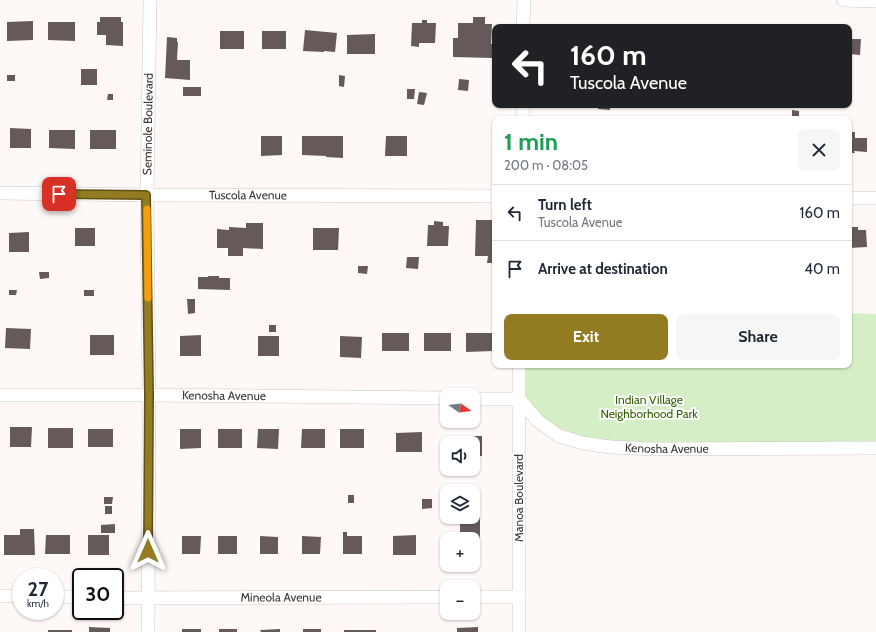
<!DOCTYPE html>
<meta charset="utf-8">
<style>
:root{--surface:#fff;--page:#f6f6f7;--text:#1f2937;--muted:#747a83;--line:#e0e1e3;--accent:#937b21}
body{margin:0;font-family:Cabin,sans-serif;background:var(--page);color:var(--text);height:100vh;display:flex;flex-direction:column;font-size:15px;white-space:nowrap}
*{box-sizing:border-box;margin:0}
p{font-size:13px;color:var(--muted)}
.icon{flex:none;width:22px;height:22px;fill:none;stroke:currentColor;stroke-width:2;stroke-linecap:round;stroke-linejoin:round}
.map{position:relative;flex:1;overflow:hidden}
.sheet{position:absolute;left:492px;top:116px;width:360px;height:252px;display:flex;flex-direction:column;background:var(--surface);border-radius:8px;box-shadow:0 1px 3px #0004}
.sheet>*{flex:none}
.guide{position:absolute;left:492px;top:24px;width:360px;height:84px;border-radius:8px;box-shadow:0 1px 3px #0004;background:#202124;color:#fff;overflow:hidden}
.needle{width:26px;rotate:104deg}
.tools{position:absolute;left:440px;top:388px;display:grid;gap:8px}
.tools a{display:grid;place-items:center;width:40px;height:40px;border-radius:8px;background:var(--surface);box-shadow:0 1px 3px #0004;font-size:20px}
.speed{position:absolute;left:12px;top:568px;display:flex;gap:8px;font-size:20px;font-weight:700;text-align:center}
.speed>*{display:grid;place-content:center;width:52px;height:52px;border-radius:50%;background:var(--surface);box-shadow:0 1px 3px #0004;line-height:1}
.speed small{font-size:10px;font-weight:400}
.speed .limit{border:2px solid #111;border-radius:6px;background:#fff;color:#111}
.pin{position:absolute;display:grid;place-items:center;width:34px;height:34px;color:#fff;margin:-17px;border-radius:8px;box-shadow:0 2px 6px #0006}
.me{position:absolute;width:44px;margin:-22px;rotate:0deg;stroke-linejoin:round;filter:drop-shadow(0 0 3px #0008)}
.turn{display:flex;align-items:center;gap:14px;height:84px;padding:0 12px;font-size:18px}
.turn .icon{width:52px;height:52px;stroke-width:2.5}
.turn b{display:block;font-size:28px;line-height:34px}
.round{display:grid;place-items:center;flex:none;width:42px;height:42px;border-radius:8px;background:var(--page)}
.overview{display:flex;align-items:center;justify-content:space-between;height:68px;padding:0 12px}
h1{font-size:24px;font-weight:700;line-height:30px;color:#1e9e55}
.cta{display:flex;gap:8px;margin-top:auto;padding:8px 12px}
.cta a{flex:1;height:46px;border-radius:8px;background:var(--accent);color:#fff;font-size:16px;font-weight:700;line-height:46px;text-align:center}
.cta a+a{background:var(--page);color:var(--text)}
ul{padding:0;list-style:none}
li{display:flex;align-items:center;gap:12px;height:56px;padding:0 12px;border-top:1px solid var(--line)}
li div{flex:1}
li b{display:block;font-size:15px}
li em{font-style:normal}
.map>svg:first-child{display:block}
</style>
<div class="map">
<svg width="876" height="632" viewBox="0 0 876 632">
<rect width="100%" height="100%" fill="#fef9f7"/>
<!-- green -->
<polygon fill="#d4eec6" points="849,313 876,314 876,448 654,449 559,436 519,399 519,365 849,365"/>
<!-- building -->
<g fill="#655a59">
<polygon points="100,17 121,17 121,22 123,22 123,46 106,45 106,35 97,35 97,22 100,22"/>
<polygon points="473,17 485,17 485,24 492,24 491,44 493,44 493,58 453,57 453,38 458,38 458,23 473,23"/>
<polygon points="422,20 427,20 427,23 436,23 435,43 419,43 419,47 411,46 412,23 422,23"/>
<polygon points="33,21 33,40 7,41 7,22"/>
<polygon points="48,22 75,22 75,41 48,40"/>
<rect x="704" y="24" width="11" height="3"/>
<polygon points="305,30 337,33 335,52 324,51 324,52 303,51"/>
<rect x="220" y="31" width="24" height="18"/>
<rect x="262" y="31" width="24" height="18"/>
<polygon points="375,34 375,54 347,54 347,35"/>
<polygon points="167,37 177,38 177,42 178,42 177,60 190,60 190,80 165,78"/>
<polygon points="849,39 861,39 860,55 849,54"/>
<rect x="81" y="69" width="16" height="16"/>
<rect x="7" y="75" width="8" height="6"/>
<polygon points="339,75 345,76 344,87 339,86"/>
<polygon points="459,79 469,80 468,91 458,90"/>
<rect x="183" y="87" width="18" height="9"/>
<polygon points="407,89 415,89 414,99 407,99"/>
<polygon points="419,92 427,93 424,105 417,104"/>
<polygon points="108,94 113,94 113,100 107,100"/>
<polygon points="583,105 610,105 610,110 598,109 598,107 583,107"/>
<polygon points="792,110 799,111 799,119 792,119"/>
<polygon points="10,128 31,129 31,148 10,148"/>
<polygon points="49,130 75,130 75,149 49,148"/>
<rect x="90" y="130" width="26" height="19"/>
<polygon points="849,132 855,132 855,138 867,138 867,152 854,151 855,153 849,153"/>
<polygon points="261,136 282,136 282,155 261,156"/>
<polygon points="302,136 343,136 343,158 326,157 326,156 302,155"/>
<polygon points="386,136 407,136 407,156 385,156"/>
<polygon points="476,220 495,220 495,263 487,263 488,256 475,256"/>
<polygon points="434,221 443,222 443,226 449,226 448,246 427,246 428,225 434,225"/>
<polygon points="246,223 263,223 263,249 243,248 243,256 228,256 228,248 217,248 217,229 229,230 229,227 246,228"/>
<polygon points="850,227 858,227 858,230 866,230 867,247 849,248 849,231 851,231"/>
<rect x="75" y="228" width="20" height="18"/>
<polygon points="313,228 339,228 338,250 313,250"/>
<polygon points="29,232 29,252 9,252 9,233"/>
<polygon points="407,257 419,257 418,269 406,268"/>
<polygon points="358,266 368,266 367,274 358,273"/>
<polygon points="39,272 49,272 49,278 40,279"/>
<polygon points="208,276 219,276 219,278 230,278 230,290 198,289 198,277 208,277"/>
<polygon points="9,290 17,290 16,295 9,295"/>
<rect x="84" y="290" width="10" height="6"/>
<polygon points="187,299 195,299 195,313 188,314"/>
<rect x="269" y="325" width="7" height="7"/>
<polygon points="6,328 31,329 30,349 5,348"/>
<rect x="382" y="333" width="27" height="18"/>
<rect x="424" y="333" width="27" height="18"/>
<polygon points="466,333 493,333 493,351 466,352"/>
<rect x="90" y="335" width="24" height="20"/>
<polygon points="201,335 201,356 180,356 180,336"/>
<rect x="258" y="336" width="21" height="20"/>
<polygon points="340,336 362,337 361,358 340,357"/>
<polygon points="10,427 32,427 31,447 10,447"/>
<rect x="48" y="428" width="25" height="20"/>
<rect x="88" y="429" width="25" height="18"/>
<polygon points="180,429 201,429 201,448 180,449"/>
<rect x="218" y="429" width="24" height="19"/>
<polygon points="258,429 279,429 278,449 257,448"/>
<polygon points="302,429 325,429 325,448 301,448"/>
<rect x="340" y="429" width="24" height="19"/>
<polygon points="422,432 422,452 396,452 396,433"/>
<polygon points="451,436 482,436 482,456 473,456 473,443 451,443"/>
<rect x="348" y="495" width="6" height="8"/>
<polygon points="104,497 113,497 112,504 104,504"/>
<polygon points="422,499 432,499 432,508 422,509"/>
<rect x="105" y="506" width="7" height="8"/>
<polygon points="473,508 480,508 480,554 473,554 473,539 460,539 460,517 473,517"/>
<polygon points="115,524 115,533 101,533 101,525"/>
<polygon points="20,529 34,529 35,555 4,555 4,535 20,535"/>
<polygon points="343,532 347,532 347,536 362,536 362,554 343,554"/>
<polygon points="46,535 70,535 70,554 45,554"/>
<rect x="88" y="535" width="21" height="20"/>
<polygon points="416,535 416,555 393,555 393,536"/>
<polygon points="182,536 201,536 200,554 182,554"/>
<rect x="218" y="536" width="19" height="18"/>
<polygon points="260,536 278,537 278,554 260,554"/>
<polygon points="302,536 321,537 320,554 302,554"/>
<polygon points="89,627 110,628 110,632 89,632"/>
<polygon points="478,627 478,632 457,632 457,628"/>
<rect x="182" y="629" width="19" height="3"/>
<rect x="219" y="629" width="18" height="3"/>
<polygon points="280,629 280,632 261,632 260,630"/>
<rect x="303" y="629" width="18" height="3"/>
<rect x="48" y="630" width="24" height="2"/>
<rect x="344" y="630" width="32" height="2"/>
</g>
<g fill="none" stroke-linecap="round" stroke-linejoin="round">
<defs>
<g id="minor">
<polyline points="843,0 876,1"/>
<polyline points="523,27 524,0"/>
<polyline points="523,119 523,105"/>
<path id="s1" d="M 0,193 L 147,195 L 495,196"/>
<polyline points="849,198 876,198"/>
<path id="s2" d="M 0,395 L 149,395 L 447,398"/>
<path id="s3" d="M 473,399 L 519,399 L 538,421 L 559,436 L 583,443 L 610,447 L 654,449 L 876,448"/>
<polyline points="0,596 21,596"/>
<polyline points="55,597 81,597"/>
<polyline points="473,597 519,597"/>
<path id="s4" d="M 115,598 L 447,597"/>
<path id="s5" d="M 148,632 L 149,395 L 147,195 L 150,0"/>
<polyline points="519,632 519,365"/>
</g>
</defs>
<!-- minor casing -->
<use href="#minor" stroke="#d0c6bf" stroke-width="14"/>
<!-- minor -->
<use href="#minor" stroke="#fff" stroke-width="13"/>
</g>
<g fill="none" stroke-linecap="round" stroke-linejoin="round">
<defs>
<polyline id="route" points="59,194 146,195 149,395 148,551"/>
</defs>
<!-- route casing -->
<use href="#route" stroke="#605015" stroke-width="10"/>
<!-- route -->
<use href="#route" stroke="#937b21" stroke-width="7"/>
<!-- slow -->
<polyline stroke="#f59e0b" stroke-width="7" points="147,209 148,298"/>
</g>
<g text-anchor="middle" stroke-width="4" stroke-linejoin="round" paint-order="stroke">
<!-- street labels -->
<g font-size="12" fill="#3b3734" stroke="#fff">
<text dy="4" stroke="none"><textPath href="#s5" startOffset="508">Seminole Boulevard</textPath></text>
<text dy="4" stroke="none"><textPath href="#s1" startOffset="248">Tuscola Avenue</textPath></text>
<text dy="4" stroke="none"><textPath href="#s2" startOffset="224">Kenosha Avenue</textPath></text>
<text dy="4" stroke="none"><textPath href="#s3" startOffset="210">Kenosha Avenue</textPath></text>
<text transform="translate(519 498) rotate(-90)" y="4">Manoa Boulevard</text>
<text dy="4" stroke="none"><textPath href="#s4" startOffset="166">Mineola Avenue</textPath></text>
</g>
<!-- park labels -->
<g font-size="12" fill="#306100" stroke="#fff">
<text x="649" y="404">Indian Village<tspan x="649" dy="14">Neighborhood Park</tspan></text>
</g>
</g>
</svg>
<div class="tools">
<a><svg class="needle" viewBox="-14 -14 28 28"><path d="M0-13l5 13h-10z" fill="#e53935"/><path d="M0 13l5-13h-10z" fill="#747a83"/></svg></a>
<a><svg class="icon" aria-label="sound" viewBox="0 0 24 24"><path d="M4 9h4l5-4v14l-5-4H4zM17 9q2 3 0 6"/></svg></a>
<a><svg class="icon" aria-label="layers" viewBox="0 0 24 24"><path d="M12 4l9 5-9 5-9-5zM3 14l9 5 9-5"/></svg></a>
<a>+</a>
<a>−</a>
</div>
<div class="speed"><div>27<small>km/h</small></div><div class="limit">30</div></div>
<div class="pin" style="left:59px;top:194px;background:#d93025"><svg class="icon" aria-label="arrive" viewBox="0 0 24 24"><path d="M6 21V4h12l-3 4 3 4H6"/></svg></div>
<svg class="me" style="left:148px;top:551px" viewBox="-20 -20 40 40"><path d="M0-17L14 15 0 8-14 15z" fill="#937b21" stroke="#fff" stroke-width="4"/></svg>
<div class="guide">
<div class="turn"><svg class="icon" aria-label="left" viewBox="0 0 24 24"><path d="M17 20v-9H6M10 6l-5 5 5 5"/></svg><div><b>160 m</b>Tuscola Avenue</div></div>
</div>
<section class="sheet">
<div class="overview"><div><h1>1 min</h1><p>200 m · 08:05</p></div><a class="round"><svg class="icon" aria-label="close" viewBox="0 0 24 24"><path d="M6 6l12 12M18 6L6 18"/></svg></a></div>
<ul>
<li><svg class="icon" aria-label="left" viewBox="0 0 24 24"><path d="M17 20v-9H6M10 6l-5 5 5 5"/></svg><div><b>Turn left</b><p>Tuscola Avenue</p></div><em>160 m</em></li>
<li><svg class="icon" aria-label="arrive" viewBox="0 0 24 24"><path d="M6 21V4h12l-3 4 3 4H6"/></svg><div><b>Arrive at destination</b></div><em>40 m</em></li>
</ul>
<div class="cta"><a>Exit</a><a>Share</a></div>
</section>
</div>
